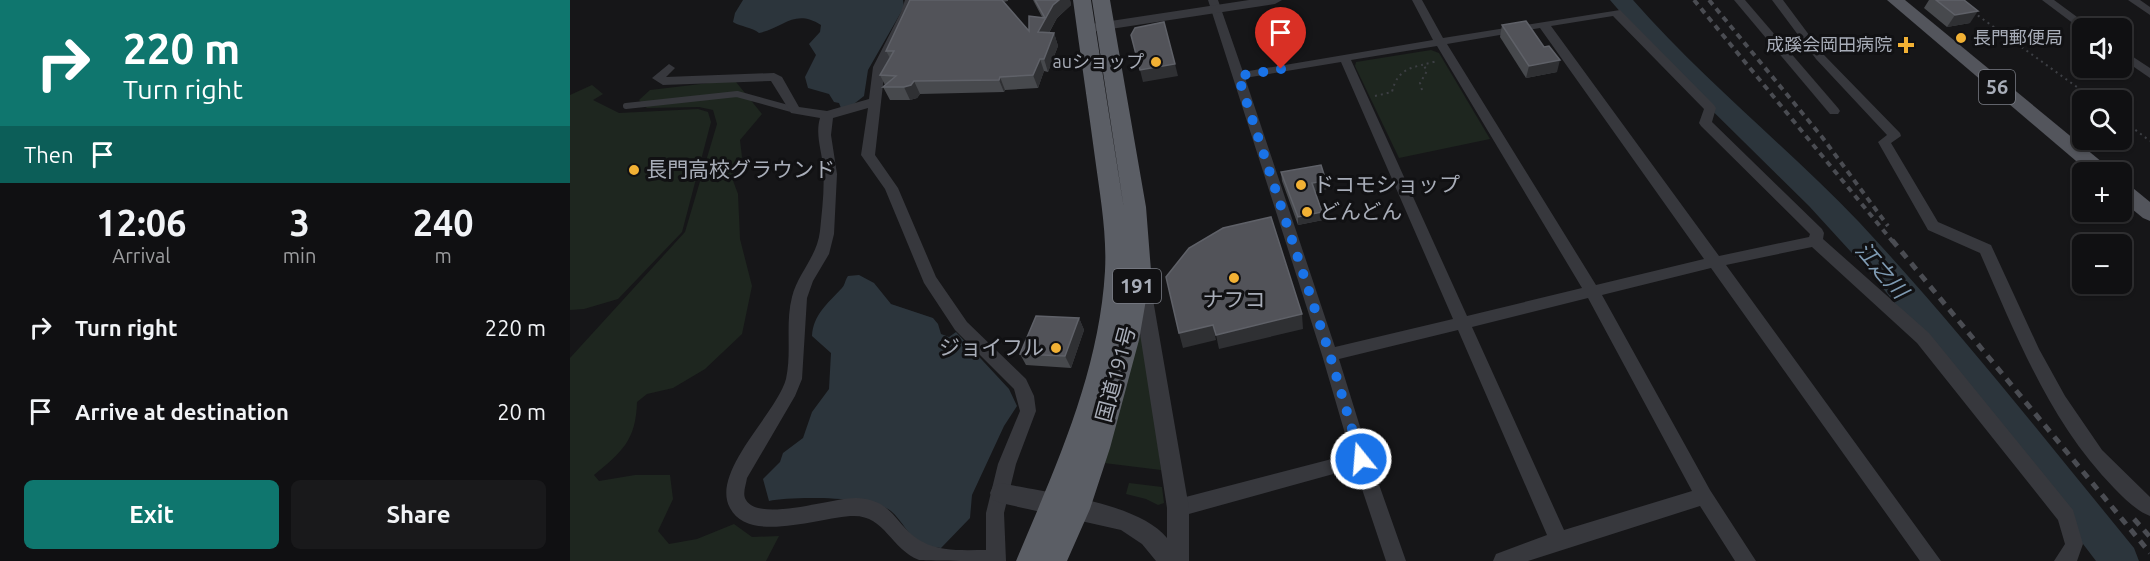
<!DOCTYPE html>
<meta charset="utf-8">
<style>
:root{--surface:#101012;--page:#19191b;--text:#f1f3f6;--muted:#9c9d9f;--line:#303032;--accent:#0f766e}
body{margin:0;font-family:Ubuntu,"Noto Sans JP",sans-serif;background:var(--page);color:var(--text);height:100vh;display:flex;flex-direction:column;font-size:22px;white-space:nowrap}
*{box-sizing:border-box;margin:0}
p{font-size:20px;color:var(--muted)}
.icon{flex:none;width:33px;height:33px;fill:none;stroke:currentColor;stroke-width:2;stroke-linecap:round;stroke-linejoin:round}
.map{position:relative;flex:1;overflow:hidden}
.panel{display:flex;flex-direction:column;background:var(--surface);width:570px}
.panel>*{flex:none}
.banner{background:#0f766e;color:#fff;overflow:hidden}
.fabs{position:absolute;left:1502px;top:18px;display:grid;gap:12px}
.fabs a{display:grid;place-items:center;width:60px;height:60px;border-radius:9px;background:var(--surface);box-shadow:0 2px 4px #0004,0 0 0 2px var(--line);font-size:30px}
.pin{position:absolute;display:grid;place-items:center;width:51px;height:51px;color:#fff;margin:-62px -26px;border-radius:50% 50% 50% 0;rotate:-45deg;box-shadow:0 0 6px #0007}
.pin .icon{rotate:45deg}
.me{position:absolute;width:66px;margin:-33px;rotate:343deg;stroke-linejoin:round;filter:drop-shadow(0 0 4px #0008)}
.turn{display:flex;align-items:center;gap:21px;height:126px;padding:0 24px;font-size:27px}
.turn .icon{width:78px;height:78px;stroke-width:2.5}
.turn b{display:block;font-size:42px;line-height:51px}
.then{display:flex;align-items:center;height:57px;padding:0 24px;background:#0003;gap:12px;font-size:22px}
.eta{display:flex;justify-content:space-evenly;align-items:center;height:102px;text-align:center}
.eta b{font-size:36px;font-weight:700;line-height:42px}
.cta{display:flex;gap:12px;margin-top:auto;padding:12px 24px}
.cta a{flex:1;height:69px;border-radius:9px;background:var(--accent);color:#fff;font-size:24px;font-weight:700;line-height:69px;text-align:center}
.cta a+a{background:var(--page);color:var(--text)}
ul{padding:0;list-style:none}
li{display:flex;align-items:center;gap:18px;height:84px;padding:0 24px}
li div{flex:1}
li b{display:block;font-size:22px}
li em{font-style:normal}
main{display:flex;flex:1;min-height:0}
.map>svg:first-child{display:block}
</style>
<main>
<section class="panel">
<div class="banner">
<div class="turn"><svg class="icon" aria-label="right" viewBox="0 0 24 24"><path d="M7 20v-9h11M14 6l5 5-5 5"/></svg><div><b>220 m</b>Turn right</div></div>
<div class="then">Then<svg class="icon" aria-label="arrive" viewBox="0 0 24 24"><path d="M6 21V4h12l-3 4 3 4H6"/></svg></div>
</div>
<div class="eta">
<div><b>12:06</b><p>Arrival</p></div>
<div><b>3</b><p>min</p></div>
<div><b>240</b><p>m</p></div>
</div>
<ul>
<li><svg class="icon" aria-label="right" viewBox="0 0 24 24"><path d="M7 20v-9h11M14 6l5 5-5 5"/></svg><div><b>Turn right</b></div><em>220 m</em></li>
<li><svg class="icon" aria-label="arrive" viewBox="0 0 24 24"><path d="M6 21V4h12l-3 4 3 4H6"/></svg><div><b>Arrive at destination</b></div><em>20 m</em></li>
</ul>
<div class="cta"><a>Exit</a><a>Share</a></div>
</section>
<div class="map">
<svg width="1580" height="561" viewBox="0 0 1580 561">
<rect width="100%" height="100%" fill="#161618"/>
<!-- green -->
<g fill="#1e261f">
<polygon points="861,50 869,53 920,139 829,158 785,66 786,62"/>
<path d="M 156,81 L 166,82 L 192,114 L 170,140 L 172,157 L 162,178 L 168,194 L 170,239 L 182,286 L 172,334 L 135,369 L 103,388 L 77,394 L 67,402 C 66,440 52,452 24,475 L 29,481 L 65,475 L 100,475 L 103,499 L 88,531 L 99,544 L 127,539 L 164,524 L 182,537 L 209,536 L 196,561 L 0,561 L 0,358 L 115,232 L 147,124 L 143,110 L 129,107 L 77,108 L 69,100 L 80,90 Z"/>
<polygon points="22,85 33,94 23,100 49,113 128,109 138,112 141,122 112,232 48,299 14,309 0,310 0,95"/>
<polygon points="574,335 591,470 534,463 566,337"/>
<polygon points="559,483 592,487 594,503 588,505 576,499 556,494"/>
</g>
<!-- water -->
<g fill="#2c353c">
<path d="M 173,0 L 333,0 L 334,7 L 298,70 L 294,96 L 280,107 L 271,108 L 269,103 L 264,102 L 259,94 L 238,88 L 235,77 L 246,55 L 239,44 L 250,32 L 251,25 C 224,8 214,28 189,33 C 182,27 171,27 163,22 L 165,13 Z"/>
<path d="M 289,275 L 304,283 L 321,304 L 363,318 L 368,324 L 371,334 L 379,337 L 386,332 L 439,389 L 447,406 L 434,426 L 402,495 L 400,518 L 371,548 C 365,547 358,547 353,545 C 339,538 332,520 321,511 C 303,496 222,496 199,501 L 193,479 L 210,462 L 213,453 L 233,438 L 242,412 L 259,389 L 261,353 L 242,336 C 243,315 258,303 272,288 C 275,285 275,280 278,276 Z"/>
</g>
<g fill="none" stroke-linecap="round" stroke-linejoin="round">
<!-- river -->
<path fill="#2c353c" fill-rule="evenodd" d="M 1040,0 L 1063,0 C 1133,80 1216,146 1289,222 C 1386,326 1474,438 1564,548 L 1569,561 L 1526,561 L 1405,402 L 1303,276 L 1239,206 L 1096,65 Z"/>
<!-- path -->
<g stroke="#3d3f44" stroke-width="2" stroke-dasharray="2 4" stroke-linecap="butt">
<polyline points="1403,12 1525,100"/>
<polyline points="852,90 850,83 857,71 854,66"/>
<path d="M 805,96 L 822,92 C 828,66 844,68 867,61"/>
<polyline points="1551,119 1580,141"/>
</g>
<!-- service -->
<polyline stroke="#37383d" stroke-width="6" points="56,106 167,94 225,110"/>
<!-- minor -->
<g fill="#37383d" fill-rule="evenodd">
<path d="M 335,0 L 345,0 L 343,12 L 315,67 L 305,155 L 328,188 L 366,277 L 397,322 L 456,379 L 464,396 L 466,411 L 446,464 L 434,513 L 436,561 C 418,561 363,561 349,560 C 321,549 315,516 284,516 C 252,516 179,545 160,508 C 140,472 207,413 216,379 C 222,352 215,324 222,297 C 228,273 247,257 250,231 C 252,210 255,188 253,167 C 252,151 245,135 250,118 L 221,113 L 201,81 L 93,85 L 82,78 L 99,64 L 105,68 L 96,77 L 204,73 L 212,77 L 229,107 L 257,111 L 299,99 L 303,67 L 331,12 ZM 298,108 L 291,155 L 315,189 L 354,283 L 385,330 L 444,389 L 450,411 L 428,464 L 416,513 L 416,550 C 396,550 371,552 353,542 C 325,528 326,500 287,498 C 263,497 190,523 176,500 C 172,494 176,485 177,478 L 225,396 L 232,379 L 237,298 L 243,281 L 259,254 L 264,234 L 267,174 L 261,135 L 263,118 Z"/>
<path d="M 638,0 L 648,0 L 673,72 L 863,40 L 842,0 L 852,0 L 873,38 L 1050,10 L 1144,105 L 1146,108 L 1142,122 L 1252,229 L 1254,233 L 1253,239 L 1359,333 L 1503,510 L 1513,544 L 1507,561 L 1484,561 L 1495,544 L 1488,520 L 1347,343 L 1242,247 L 1156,265 L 1371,561 L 1350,561 L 1141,268 L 1032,295 L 1140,490 L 1186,561 L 1165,561 L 1130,506 L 958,561 L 923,561 L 926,554 L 977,535 L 888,330 L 769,359 L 800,459 L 836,561 L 816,561 L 785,468 L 608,517 L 602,514 L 599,508 L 602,502 L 608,499 L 781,454 L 752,355 ZM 1043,16 L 1134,109 L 1129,123 L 1131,126 L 1240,234 L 1239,237 L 1149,256 L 981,26 ZM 970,28 L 1134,259 L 1026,285 L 877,44 ZM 867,46 L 1012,288 L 897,316 L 781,60 ZM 771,62 L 883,319 L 765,347 L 675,78 ZM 1018,298 L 1122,491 L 994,530 L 902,327 Z"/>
<polygon points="1164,0 1175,0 1268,108 1270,111 1268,114 1260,114"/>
<path d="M 1202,0 L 1213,0 L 1254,55 L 1330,133 L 1331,136 L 1321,143 L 1368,222 L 1421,245 L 1469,349 L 1495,396 L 1532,450 L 1580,497 L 1580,516 C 1565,510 1555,499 1544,488 C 1480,423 1446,335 1410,253 L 1358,230 L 1308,142 L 1317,135 L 1246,59 Z"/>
<polygon points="1472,0 1484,0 1522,28 1512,28 1512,30"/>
<polygon points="1558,0 1570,0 1580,7 1580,15"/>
<polygon points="1551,49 1580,68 1580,78 1551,58"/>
</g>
<!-- tertiary -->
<g fill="#37383d" fill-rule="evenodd">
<polygon points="679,0 712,0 705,4 521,32 514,28 521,24"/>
<path d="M 571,275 L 577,277 L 580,282 L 619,508 L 619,561 L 586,561 L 572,544 L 551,530 L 431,503 L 423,500 L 420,493 L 423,486 L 431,483 C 476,493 568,502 597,538 L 597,508 L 562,282 L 565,277 Z"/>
</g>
<!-- primary -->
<g fill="#53555c" fill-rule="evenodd">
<polygon points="1317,0 1335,0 1538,167 1541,172 1519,172"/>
<polygon points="1551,182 1558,184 1580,202 1580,221 1573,218 1551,200"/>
</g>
<!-- trunk -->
<path fill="#5b5e65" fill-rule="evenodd" d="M 503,0 L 521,0 L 554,209 L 522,0 L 540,0 L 576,207 L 581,271 L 569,340 L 540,448 L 520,509 L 497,561 L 446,561 C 485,468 529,374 535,271 C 537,233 530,195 525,158 C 518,105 510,53 503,0 Z"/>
<!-- rail-far1 -->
<g stroke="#4a4c52" stroke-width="4" stroke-dasharray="6 5" stroke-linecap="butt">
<polyline points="1124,0 1323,242"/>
<polyline points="1139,0 1252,137 1318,226"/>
</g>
<!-- rail -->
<g stroke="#4a4c52" stroke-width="5" stroke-dasharray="8 7" stroke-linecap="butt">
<polyline points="1322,240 1580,553"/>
<polyline points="1564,519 1580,537"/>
</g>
</g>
<!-- wall -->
<g fill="#47494d">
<polygon points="340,0 438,0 438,1 433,2 459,31 472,17 463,0 500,0 501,5 487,18 479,33 484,33 488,46 478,72 474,71 468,88 435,90 434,92 350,94 347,98 340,100 320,100 313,87 315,85 310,75 320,58 316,51"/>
<polygon points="1359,0 1394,0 1400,23 1377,27 1354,8"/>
<polygon points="932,25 987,72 956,78 930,37"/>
<polygon points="711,172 757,189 745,191 753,220 728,225 712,181"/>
<polygon points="509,318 514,330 501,368 456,365 450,354"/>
</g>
<!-- shaded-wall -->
<g fill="#2f3033">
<polygon points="489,0 500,0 501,5 487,18 472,45 468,32 483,5"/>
<polygon points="1408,11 1400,23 1377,27 1385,15"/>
<polygon points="484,33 488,46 478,72 474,59"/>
<polygon points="470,59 474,71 468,88 463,75"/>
<polygon points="990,60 987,72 956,78 959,66"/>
<polygon points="605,64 608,76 573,82 570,70"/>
<polygon points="430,77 435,90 434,92 429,80"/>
<polygon points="344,81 350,94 347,98 340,100 334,87"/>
<polygon points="756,181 757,189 743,192 742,183"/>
<polygon points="752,212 753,220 728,225 728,217"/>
<polygon points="732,314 733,329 649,349 646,335"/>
<polygon points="509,318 514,330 501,368 495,356"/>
<polygon points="643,325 646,340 613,348 609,333"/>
</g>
<!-- building -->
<g fill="#525359" stroke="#5f6168" stroke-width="1.5">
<polygon points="340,0 432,0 459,31 459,16 475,18 465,0 489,0 483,5 468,32 484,33 474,59 470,59 463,75 430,77 429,80 344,81 341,85 334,87 313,87 326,76 310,75 324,51 316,51"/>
<polygon points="1366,0 1394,0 1408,11 1385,15"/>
<polygon points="956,21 974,47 979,46 990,60 959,66 932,25"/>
<polygon points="594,22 605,64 570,70 561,35 565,28"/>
<polygon points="751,165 756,181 742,183 752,212 728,217 711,172"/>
<polygon points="701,217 732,314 646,335 643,325 609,333 596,277 619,248 653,228"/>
<polygon points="466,316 509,318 495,356 450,354"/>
</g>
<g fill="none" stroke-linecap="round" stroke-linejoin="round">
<!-- route -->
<polyline stroke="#1a73e8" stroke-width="10" stroke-dasharray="0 18" points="711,69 668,76 760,355 791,459"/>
</g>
<!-- markers -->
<g fill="#f2b134" stroke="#111113" stroke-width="2">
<circle cx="1391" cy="38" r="6"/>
<path d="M1333 36h6v6h6v6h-6v6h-6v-6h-6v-6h6z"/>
<circle cx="586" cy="62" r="6"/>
<circle cx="64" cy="170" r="6"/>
<circle cx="731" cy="185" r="6"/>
<circle cx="737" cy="212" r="6"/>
<circle cx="664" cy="278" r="6"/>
<circle cx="486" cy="348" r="6"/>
</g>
<g text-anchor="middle" stroke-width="6" stroke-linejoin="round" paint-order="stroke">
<!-- far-poi labels -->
<g font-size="18" fill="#a8adb8" stroke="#111113" text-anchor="end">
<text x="1403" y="44" text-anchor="start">長門郵便局</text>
<text x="1322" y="51">成蹊会岡田病院</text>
<text x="574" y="68">auショップ</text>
</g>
<!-- shield labels -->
<g fill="#111113" stroke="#7b7e86" stroke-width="1.5">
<rect x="1409" y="70" width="36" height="34" rx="4.5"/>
<rect x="543" y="269" width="48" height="34" rx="4.5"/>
</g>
<g font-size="20" font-weight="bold" fill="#a8adb8">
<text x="1427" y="94">56</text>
<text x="567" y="293">191</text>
</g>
<!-- poi labels -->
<g font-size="21" fill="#a8adb8" stroke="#111113" text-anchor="start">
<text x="76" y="177">長門高校グラウンド</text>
<text x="743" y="192">ドコモショップ</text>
<text x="749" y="219">どんどん</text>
<text x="664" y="307" text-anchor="middle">ナフコ</text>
<text x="474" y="355" text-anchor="end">ジョイフル</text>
</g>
<!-- street labels -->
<g font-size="21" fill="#a8adb8" stroke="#111113">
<text transform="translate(546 374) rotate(-75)" y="7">国道191号</text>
</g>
<!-- water labels -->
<g font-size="22" font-style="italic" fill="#7f9bb3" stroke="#111113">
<text transform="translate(1312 270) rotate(49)" y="8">江之川</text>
</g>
</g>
</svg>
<div class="fabs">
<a><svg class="icon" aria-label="sound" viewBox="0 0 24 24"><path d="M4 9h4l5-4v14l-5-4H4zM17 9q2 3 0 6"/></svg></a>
<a><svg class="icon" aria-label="search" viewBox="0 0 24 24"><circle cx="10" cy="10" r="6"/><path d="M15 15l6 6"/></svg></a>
<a>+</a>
<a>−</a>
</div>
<div class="pin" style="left:711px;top:69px;background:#d93025"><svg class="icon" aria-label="arrive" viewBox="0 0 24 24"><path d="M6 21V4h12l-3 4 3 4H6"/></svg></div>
<svg class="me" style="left:791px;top:459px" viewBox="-20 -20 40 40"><circle r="17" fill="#1a73e8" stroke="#fff" stroke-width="3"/><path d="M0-11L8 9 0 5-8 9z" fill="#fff"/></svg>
</div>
</main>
